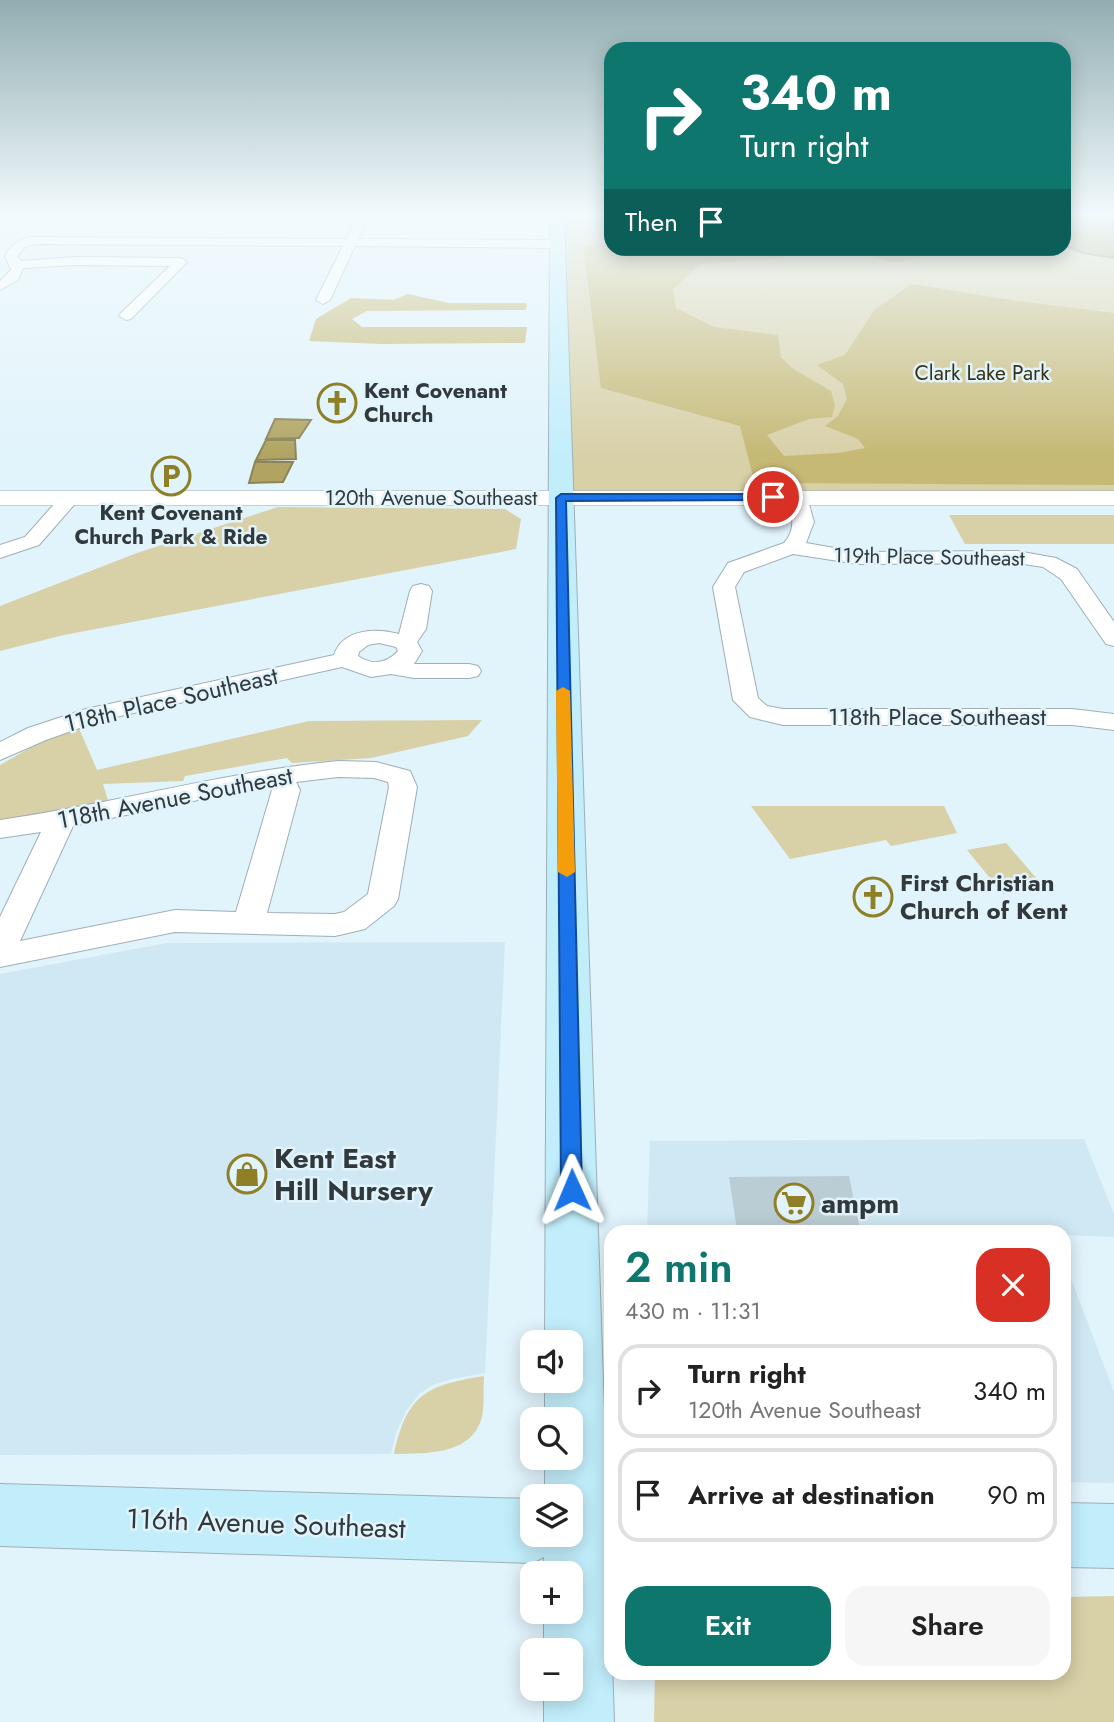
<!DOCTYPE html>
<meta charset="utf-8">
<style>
:root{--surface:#fff;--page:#f6f6f6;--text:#222;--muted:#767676;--line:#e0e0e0;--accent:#0f766e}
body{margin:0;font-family:Jost,sans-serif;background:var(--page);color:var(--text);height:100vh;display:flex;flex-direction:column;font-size:26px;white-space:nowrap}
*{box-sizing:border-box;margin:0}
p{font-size:23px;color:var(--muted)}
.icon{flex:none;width:38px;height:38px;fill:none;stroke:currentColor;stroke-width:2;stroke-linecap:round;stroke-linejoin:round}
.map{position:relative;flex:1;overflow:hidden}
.side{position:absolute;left:604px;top:1225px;width:467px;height:455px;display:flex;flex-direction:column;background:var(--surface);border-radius:21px;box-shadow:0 4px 18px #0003}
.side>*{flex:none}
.hud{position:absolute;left:604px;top:42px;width:467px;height:214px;border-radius:21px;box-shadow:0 4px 18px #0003;background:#0f766e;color:#fff;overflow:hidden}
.tools{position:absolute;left:520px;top:1330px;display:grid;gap:14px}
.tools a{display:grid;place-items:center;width:63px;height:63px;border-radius:14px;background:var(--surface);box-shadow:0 4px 18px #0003;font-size:35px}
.pin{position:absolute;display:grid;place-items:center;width:60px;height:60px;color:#fff;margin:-30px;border:4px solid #fff;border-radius:50%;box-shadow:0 2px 7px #0007}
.me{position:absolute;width:77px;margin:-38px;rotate:359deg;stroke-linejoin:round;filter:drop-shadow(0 0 5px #0008)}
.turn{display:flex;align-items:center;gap:24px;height:147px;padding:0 21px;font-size:32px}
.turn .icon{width:91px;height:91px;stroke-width:2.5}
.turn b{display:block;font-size:49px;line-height:60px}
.then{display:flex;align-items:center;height:66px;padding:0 21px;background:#0003;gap:14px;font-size:26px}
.round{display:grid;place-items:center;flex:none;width:74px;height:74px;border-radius:21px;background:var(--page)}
.headline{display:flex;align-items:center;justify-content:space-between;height:119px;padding:0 21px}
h1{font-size:42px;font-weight:600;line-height:52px;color:var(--accent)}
.action{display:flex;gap:14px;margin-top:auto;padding:14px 21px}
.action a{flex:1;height:80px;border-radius:21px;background:var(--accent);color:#fff;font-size:28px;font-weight:600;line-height:80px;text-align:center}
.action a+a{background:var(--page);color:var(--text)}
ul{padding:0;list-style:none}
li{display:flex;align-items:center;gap:21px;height:94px;margin:0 14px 10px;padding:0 7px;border:4px solid var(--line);border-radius:21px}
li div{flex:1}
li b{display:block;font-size:26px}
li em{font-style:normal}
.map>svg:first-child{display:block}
</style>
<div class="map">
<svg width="1114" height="1722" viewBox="0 0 1114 1722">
<rect width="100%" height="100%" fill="#e1f3fb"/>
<!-- built -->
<g fill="#cfe8f3">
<polygon points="505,942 485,1373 451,1379 433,1385 419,1394 406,1411 396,1433 391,1454 0,1455 0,974 167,943"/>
<polygon points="1084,1139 1114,1214 1114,1237 1064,1235 1064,1232 647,1232 650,1141"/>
<polygon points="1064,1260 1114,1392 1114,1483 1064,1482"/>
</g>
<!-- green -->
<g fill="#d8d0a7">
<polygon points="557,215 611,215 611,248 1064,248 1064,215 1114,215 1114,498 561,498"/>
<polygon points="278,507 505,509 521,519 516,549 64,635 0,651 0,606 137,553"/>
<polygon points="949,515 1114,515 1114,544 965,544"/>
<polygon points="482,720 468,736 371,758 292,763 287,758 185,776 183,781 103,784 108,800 20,819 0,820 0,765 35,745 78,726 97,770 309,721"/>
<polygon points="751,806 944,806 957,833 891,846 886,840 790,859"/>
<polygon points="1006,843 1043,886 1003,894 967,850"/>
<path d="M 484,1376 C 483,1390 485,1407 481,1420 C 469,1456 424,1453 394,1454 C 407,1394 427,1385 484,1376 Z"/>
<polygon points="1114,1596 1114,1722 654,1722 655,1673 1064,1673 1064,1597"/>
</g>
<!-- forest -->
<g fill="#c6b976">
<polygon points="583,245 611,245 611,248 815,249 815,252 771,259 702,263 673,289 676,308 714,327 778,335 781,357 792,368 831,391 835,405 832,417 809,419 767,435 784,456 838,453 865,448 858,439 825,426 838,416 847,399 843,384 817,365 845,355 875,309 912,284 1017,301 1114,313 1114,485 759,483 753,476 740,426 601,388"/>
<polygon points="853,249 950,249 900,262 886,261"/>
<polygon points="408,294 449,303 527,303 526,310 367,311 352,319 362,327 527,327 525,343 381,344 309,341 316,319 351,298 393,300"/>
</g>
<!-- water -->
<g fill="#b1a462" stroke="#8b8457" stroke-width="2">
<polygon points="1064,215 1114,215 1114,258 1083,253 1064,245"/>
<polygon points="275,419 311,420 299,438 266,439"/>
<polygon points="266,440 295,440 296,459 256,460"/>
<polygon points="255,462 293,462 283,482 249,483"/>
</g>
<!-- building -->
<polygon fill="#bbcdd4" points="849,1176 860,1229 737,1230 729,1177"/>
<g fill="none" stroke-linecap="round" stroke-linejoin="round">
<defs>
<g id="minor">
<polygon points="311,215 288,221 282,218 285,215"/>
<path d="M 358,215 L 370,215 L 358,239 L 558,240 L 564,244 L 558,248 L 355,246 L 330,300 L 323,304 L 316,300 L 343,246 L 35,244 L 25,247 L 17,256 L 21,261 L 74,257 L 181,258 L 187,262 L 131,319 L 126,320 L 119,316 L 121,313 L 170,266 L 74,265 L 23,268 L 18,280 L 0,290 L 0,281 L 11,270 L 5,256 C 11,244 18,240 31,237 L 347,239 Z"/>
<polygon points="417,215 480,215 475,218 422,218"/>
<path d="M 797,491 L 807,497 L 814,522 L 806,543 L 858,552 L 1017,551 L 1056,558 L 1077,569 L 1114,622 L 1114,646 L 1106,644 L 1061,579 L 1043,567 L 1017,563 L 858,564 L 793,554 L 744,572 L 735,587 L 758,698 L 767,706 L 783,709 L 1072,709 L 1114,714 L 1114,730 L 1072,725 L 783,725 L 750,717 L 733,700 L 713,587 L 728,563 L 784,543 C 797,528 792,515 787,497 Z"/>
<polygon points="70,492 80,498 39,545 0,558 0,545 25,537 63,494"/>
<path d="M 421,584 L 429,586 L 432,591 L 426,629 L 417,642 L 422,651 L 414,664 L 469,664 L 478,666 L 481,671 L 478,676 L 469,678 L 414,678 L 391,674 L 371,677 L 342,667 L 102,720 L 46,740 L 0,760 L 0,742 L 28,728 L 86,709 L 334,655 C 343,628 377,628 399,634 L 410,591 L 413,586 ZM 379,643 L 396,647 L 398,651 C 387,663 373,666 358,656 L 359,652 L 368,645 Z"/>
<path d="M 338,761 L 376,762 L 410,771 L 417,787 L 398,899 L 394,906 L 365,929 L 335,936 L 175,932 L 0,967 L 0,917 L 41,832 L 0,838 L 0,820 C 114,804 224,772 338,761 ZM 338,777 L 374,778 L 388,782 L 389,787 L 368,894 L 344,912 L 335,914 L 267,913 L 300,790 L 296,782 ZM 270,785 L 272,790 L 236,912 L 175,910 L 20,941 L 73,826 Z"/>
</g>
<rect id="tertiary" x="0" y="491" width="1114" height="14"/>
<g id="secondary">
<polygon points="550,215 564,215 607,1501 611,1501 609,1565 614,1722 544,1722 544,1689 570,1689 570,1650 544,1650 544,1612 570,1612 570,1573 544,1573 544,1557 532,1563 0,1546 0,1484 532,1499 532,1535 570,1535 570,1496 545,1496 545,1458 570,1458 570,1419 545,1419 545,1381 570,1381 570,1342 545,1342"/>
<polygon points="1064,1503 1114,1504 1114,1568 1064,1567"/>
</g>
</defs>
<!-- minor casing -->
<use href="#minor" stroke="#9eafb6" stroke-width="2"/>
<!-- tertiary casing -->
<use href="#tertiary" stroke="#9eafb6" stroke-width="1"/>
<!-- secondary casing -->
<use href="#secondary" stroke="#9eafb6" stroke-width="2"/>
<!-- minor -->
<use href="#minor" fill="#fff" fill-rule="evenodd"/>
<!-- tertiary -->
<use href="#tertiary" fill="#fff" fill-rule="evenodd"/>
<!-- secondary -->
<use href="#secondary" fill="#c2eefb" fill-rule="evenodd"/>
</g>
<!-- sky -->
<linearGradient id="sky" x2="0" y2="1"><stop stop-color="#92aeb2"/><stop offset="0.47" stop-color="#f2fafd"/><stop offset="1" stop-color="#f2fafd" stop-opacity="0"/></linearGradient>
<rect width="1114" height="456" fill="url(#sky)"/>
<!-- route -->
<polygon fill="#1a73e8" stroke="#114b97" stroke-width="2" points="561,494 773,494 778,497 773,500 566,501 582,1190 579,1196 572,1199 564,1196 561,1190 556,498"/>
<!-- slow -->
<polygon fill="#f59e0b" points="563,687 570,691 575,872 567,877 558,872 556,691"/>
<!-- icons -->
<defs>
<symbol id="church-ring" viewBox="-11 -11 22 22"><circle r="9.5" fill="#e1f3fb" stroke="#8f7f26" stroke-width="1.5"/><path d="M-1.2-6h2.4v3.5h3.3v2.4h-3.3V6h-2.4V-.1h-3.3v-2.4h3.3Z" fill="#8f7f26"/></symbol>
<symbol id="parking-ring" viewBox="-11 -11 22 22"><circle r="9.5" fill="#e1f3fb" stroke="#8f7f26" stroke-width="1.5"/><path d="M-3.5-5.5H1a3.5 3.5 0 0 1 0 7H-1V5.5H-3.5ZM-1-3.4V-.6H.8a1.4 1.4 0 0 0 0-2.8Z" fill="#8f7f26"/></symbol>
<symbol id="shop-ring" viewBox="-11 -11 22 22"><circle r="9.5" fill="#e1f3fb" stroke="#8f7f26" stroke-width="1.5"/><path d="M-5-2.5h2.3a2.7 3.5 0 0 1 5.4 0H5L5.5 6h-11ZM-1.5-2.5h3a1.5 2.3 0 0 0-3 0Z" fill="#8f7f26"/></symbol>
<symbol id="supermarket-ring" viewBox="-11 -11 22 22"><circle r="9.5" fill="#e1f3fb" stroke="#8f7f26" stroke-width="1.5"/><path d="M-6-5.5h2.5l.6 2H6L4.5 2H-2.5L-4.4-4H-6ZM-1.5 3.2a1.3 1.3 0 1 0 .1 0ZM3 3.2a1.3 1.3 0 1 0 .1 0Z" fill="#8f7f26"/></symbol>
</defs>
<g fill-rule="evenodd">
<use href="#church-ring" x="315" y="381" width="44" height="44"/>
<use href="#parking-ring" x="149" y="454" width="44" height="44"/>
<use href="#church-ring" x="851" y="875" width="44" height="44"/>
<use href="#shop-ring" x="225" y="1152" width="44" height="44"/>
<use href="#supermarket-ring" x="772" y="1181" width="44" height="44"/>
</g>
<g text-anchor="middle" stroke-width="5" stroke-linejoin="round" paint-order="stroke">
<!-- far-park labels -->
<g font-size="21" fill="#383214" stroke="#e1f3fb">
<text x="982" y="380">Clark Lake Park</text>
</g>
<!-- far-poi labels -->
<g font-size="21" font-weight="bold" fill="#32393c" stroke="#e1f3fb" text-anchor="start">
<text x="364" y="398">Kent Covenant<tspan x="364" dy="24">Church</tspan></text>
<text x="171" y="520" text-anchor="middle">Kent Covenant<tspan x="171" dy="24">Church Park &amp; Ride</tspan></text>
</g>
<!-- far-street labels -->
<g font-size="21" fill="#32393c" stroke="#e1f3fb">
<text x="431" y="505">120th Avenue Southeast</text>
<text transform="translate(929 557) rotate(1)" y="7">119th Place Southeast</text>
</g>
<!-- street labels -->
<g font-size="24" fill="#32393c" stroke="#e1f3fb">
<text transform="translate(171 700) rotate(-13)" y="8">118th Place Southeast</text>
<text x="937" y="725">118th Place Southeast</text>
<text transform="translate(175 798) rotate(-11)" y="8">118th Avenue Southeast</text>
</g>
<!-- poi labels -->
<g font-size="24" font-weight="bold" fill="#32393c" stroke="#e1f3fb" text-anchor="start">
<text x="900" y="891">First Christian<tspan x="900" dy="28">Church of Kent</tspan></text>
</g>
<!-- near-poi labels -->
<g font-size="28" font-weight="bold" fill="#32393c" stroke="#e1f3fb" text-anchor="start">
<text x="274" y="1168">Kent East<tspan x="274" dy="32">Hill Nursery</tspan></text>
<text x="821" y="1213">ampm</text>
</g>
<!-- near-street labels -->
<g font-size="28" fill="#32393c" stroke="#e1f3fb">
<text transform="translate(266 1523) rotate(2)" y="10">116th Avenue Southeast</text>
</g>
</g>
</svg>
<div class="tools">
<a><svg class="icon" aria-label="sound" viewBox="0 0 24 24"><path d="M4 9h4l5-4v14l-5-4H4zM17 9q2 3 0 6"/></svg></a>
<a><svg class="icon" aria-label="search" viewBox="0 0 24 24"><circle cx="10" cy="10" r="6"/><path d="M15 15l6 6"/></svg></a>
<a><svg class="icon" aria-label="layers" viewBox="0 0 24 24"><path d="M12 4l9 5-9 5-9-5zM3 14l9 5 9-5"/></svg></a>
<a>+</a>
<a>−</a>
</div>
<div class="pin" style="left:773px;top:497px;background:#d93025"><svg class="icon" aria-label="arrive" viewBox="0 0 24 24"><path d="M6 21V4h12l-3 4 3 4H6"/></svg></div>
<svg class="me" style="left:572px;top:1190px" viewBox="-20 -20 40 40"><path d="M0-17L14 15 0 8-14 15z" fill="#1a73e8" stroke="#fff" stroke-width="4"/></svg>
<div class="hud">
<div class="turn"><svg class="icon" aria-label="right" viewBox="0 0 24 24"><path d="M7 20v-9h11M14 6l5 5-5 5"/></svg><div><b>340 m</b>Turn right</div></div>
<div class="then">Then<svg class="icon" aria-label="arrive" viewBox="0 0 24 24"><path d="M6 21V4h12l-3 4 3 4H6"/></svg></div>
</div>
<section class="side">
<div class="headline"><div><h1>2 min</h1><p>430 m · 11:31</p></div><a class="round" style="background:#d93025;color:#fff"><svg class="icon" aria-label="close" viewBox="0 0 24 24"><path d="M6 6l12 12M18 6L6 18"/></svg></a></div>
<ul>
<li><svg class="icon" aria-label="right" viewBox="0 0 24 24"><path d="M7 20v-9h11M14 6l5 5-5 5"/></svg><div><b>Turn right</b><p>120th Avenue Southeast</p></div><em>340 m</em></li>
<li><svg class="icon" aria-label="arrive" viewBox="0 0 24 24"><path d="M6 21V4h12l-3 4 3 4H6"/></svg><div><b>Arrive at destination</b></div><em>90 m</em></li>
</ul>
<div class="action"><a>Exit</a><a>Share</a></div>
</section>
</div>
